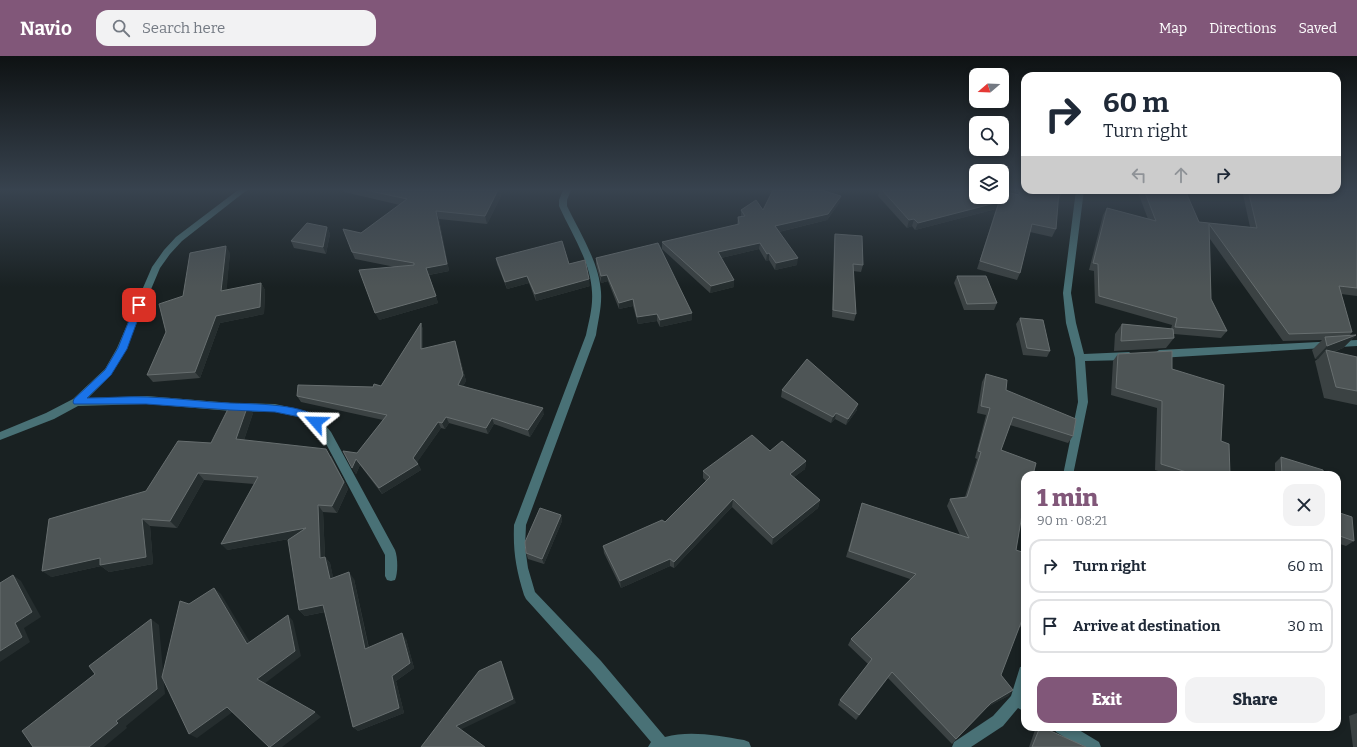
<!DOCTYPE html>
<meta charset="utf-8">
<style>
:root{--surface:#fff;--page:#f2f2f3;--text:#1f2937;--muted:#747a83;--line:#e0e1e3;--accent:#815779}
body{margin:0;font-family:Bitter,serif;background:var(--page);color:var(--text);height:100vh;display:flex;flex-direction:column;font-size:15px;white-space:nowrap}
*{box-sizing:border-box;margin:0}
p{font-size:13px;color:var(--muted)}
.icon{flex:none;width:22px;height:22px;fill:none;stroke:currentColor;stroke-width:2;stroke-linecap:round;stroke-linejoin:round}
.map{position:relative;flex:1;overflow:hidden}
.side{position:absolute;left:1021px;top:415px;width:320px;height:260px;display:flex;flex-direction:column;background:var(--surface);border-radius:12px;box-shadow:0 2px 6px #0003}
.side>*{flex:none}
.guide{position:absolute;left:1021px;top:16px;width:320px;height:122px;border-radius:12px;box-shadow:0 2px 6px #0003;background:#fff;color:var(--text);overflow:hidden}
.needle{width:26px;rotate:251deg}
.buttons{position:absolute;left:969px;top:12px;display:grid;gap:8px}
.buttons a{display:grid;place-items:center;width:40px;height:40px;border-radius:8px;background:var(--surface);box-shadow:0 2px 6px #0003;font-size:20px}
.pin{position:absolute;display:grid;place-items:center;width:34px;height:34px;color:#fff;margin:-17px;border-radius:8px;box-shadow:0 2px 6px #0006}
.me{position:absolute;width:44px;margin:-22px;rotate:295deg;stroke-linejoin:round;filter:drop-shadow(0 0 3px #0008)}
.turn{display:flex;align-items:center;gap:14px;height:84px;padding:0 16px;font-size:18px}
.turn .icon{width:52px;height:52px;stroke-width:2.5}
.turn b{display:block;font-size:28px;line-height:34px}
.lanes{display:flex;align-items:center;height:38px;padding:0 16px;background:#0003;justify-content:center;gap:20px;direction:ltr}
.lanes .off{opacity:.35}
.round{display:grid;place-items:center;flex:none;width:42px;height:42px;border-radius:12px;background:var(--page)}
.head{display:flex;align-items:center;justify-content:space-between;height:68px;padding:0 16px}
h1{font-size:24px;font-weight:800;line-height:30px;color:var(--accent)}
.primary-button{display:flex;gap:8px;margin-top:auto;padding:8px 16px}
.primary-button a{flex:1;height:46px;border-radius:12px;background:var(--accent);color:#fff;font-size:16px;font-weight:800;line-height:46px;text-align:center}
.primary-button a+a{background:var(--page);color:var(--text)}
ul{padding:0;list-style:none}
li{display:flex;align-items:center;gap:12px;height:54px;margin:0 8px 6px;padding:0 8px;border:2px solid var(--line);border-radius:12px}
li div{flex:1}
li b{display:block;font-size:15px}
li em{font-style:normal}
header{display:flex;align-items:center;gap:24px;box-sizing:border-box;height:56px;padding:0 20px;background:var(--accent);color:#fff}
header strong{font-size:19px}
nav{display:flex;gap:22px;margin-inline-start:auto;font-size:14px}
.search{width:280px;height:36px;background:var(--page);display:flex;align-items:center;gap:10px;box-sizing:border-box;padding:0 14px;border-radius:12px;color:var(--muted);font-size:15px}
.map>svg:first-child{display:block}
</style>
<header>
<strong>Navio</strong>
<div class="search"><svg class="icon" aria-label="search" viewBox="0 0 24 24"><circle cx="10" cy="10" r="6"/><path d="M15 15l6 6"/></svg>Search here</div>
<nav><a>Map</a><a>Directions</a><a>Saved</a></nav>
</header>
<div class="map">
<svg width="1357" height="691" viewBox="0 0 1357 691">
<rect width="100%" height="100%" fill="#192122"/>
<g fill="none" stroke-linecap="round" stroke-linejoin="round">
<!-- minor -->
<g fill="#497176" fill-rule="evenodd">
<path d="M 238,134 L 247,134 L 182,185 L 170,198 L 160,212 L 125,295 L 111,319 L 88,342 L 147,340 L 231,347 L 275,348 L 306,355 L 320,363 L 331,376 L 395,494 C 398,502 398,517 395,524 L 391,525 L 387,524 L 385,520 L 385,499 L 323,382 L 312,369 L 299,361 L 275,356 L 231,355 L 147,348 L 78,350 L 54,363 L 0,384 L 0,376 L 46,357 L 73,343 L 105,313 L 117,292 L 152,211 L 164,194 L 176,181 Z"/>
<path d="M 563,134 L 571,134 L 567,144 L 567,150 C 580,177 599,206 601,236 C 602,251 598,265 596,279 L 526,469 L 525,491 L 528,512 L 535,536 L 601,605 L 665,681 C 691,674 718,680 744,684 L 749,686 L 751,691 L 648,691 L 651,686 L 591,615 L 526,543 L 524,539 C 516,513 513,496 514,469 L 586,279 C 589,265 593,251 592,236 C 591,206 571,177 559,150 L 559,144 Z"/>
<polygon points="1076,134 1084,134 1071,237 1076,267 1084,298 1129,296 1134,300 1129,304 1085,305 1088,346 1073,419 1063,419 1078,346 1075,302 1066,267 1063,237"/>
<polygon points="1357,284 1357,290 1159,302 1154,298 1159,294"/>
<polygon points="1025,610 1025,636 1024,641 1025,642 1025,656 1018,652 1003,670 971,691 952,691 954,686 993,660 1011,640 1020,611"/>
<polygon points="1054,671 1074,671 1099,686 1101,691 1081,691 1056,676"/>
</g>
</g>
<!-- wall -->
<g fill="#3b4243">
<polygon points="343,134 499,134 501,140 487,168 439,163 449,215 429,219 438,247 379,264 395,211 355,203 352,196 361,177 400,149 344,136"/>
<polygon points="880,134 976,134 1017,139 1018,134 1063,134 1059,144 1058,143 1056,173 1052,181 1030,176 1020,217 1017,224 977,213 996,153 915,174 912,170 907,172 878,140"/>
<polygon points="1137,134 1185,134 1199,166 1250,171 1242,134 1357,134 1357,240 1341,238 1352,276 1349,280 1356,279 1343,292 1334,296 1357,301 1357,349 1324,342 1315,305 1319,302 1315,303 1312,294 1322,284 1283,285 1210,183 1211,243 1227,275 1221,282 1174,278 1174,282 1166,292 1114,295 1115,278 1122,268 1171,273 1172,269 1095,247 1094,215 1089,214 1103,159 1107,152 1148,163"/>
<polygon points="841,140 839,147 827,164 779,176 797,209 775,214 769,204 766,205 759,193 721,202 734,231 710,237 662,193 662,186 737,169 738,161 741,161 741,154 763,154"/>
<polygon points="327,171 330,178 326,198 294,192 291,185"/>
<polygon points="835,178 863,209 861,216 853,215 856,258 854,265 832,261 834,185"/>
<polygon points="230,197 226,234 261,227 265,234 264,258 220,267 200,322 153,326 147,319 183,240"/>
<polygon points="496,202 590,230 536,245 529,227 507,233 497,208"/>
<polygon points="596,202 692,257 692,264 660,271 657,265 638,268 633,250 619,253 608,225 601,227 596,208"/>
<polygon points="957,220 997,247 994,254 964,254 954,227"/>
<polygon points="1020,262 1050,295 1047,301 1023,299 1016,268"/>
<polygon points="421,267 423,274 423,293 457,291 466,325 463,330 544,358 530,381 494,368 488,378 449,367 445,373 441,372 417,406 421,414 382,438 360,409 356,418 352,412 357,397 383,364 301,346 297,340 381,330"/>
<polygon points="1118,298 1172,313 1221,385 1230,419 1171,419 1155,414 1157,352 1111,339 1113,305"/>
<polygon points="986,318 1006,334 1073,380 1068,387 1010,369 1001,394 1025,419 1025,445 1024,446 1016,494 1025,497 1025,573 1019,570 1001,619 1013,634 1008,640 987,651 952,688 888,622 856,664 838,649 840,644 868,608 848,589 851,583 910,523 846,501 862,447 960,479 947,450 950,443 965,441 977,403 975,402 986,359 977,357 982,326"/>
<polygon points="782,334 857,354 846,369 835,363 831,367 781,341"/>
<polygon points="253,357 244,384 331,400 348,433 337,457 323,456 325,501 330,507 333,522 354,523 369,592 406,583 414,612 396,625 404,657 358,675 353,671 325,556 305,560 299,554 289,483 227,494 254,428 204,424 177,472 150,470 153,508 109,516 101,510 51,521 146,435 211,387"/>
<polygon points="770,395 806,405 805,413 794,421 820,444 818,452 772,489 732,451 674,512 670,510 621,532 604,497 603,490 665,466 706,425 703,422 703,415"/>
<polygon points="1281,401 1324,419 1275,419 1275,407"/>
<polygon points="1337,456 1354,485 1346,490 1337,487"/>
<polygon points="561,459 562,465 544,508 528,503 526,497"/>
<polygon points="1357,657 1357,691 1353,691 1349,660"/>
<polygon points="1039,671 1042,671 1086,691 1029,691 1035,674"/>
</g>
<!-- shaded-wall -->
<g fill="#252d2e">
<polygon points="498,134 499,134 501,140 487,168 485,160"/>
<polygon points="841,140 839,147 827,164 774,177 775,170"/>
<polygon points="999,146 996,153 915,174 918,167"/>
<polygon points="436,155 439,163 449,215 428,219 426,212"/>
<polygon points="914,163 912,170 907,172 909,164"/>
<polygon points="327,171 330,178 326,198 323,191"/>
<polygon points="760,187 759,193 717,203 718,196"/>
<polygon points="226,190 230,197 226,242 221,235"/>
<polygon points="769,197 769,204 766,205 767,198"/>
<polygon points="798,202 797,209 775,214 776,207"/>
<polygon points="607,219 608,225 601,227 601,220"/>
<polygon points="527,220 529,227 507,233 505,226"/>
<polygon points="589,223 590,230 536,245 535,238"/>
<polygon points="734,224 734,231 710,237 711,230"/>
<polygon points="261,227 265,234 264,258 220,267 200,322 195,316 216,260"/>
<polygon points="436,240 438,247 379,264 375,257"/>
<polygon points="633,243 633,250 619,253 619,247"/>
<polygon points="692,257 692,264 660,271 660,264"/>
<polygon points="657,258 657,265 638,268 637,261"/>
<polygon points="421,267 423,274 423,300 421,293"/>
<polygon points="1356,279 1343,292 1327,298 1326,294 1319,302 1315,303 1327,290"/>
<polygon points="455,285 466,325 460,336 458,329"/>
<polygon points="858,348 857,354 846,369 848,363"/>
<polygon points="248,349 253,357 242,390 236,383"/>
<polygon points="543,352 544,358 530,381 528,374"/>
<polygon points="836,357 835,363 831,367 833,361"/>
<polygon points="446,361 449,367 445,373 442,367"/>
<polygon points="492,362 494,368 488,378 486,372"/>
<polygon points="438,366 441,372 416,408 413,402"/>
<polygon points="326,393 348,433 337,457 332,450"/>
<polygon points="356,403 360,409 356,418 352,412"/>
<polygon points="806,405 805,413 789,425 790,418"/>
<polygon points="418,408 421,414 382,438 379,432"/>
<polygon points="198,417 204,424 177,472 170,465"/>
<polygon points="733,443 732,451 674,512 674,506"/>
<polygon points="820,444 818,452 772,489 773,482"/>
<polygon points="318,449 323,456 325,501 330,507 335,530 330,523 320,502"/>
<polygon points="561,459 562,465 544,508 542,503"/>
<polygon points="142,463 150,470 153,508 109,516 101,510 51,521 42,515"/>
<polygon points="306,472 311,479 227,494 221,488"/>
<polygon points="670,503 670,510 621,532 620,525"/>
<polygon points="349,516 354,523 370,599 365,593"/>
<polygon points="13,519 21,525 41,561 24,572 30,586 0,606 0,595"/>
<polygon points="214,532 221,538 254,593 247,588"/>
<polygon points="323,549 329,555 305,560 299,554"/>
<polygon points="288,559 293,565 301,600 264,628 257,623"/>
<polygon points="151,563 159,569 165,638 126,670 127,672 104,691 89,691 116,665"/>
<polygon points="402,577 406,583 414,612 396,625 404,657 358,675 353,671 392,620"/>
<polygon points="501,605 503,610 516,647 460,674 456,670"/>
<polygon points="892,616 888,622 856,664 859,659"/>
<polygon points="1013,634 1008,640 986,652 991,647"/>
<polygon points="227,651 234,655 197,682 189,678"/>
<polygon points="315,656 321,661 282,691 270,691"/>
</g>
<!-- building -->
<g fill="#4e5556" stroke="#676e6f">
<polygon points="366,134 498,134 485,160 436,155 447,208 426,212 436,240 375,257 359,214 414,209 414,207 352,196 343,173 361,177 407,143"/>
<polygon points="773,134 821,134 841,140 828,158 775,170 798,202 776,207 769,197 767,198 760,187 718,196 734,224 711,230 662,186 739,168 738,161 745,160 741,154 756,144 763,154"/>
<polygon points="882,134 976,134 976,141 1002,141 1002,135 1019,139 1020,134 1063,134 1063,136 1059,135 1056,173 1032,168 1020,217 980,205 999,146 918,167 914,163 909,164"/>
<polygon points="1144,134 1185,134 1199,166 1257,172 1248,134 1357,134 1357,232 1339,230 1352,276 1289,278 1209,168 1211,243 1227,275 1175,271 1177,262 1099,240 1098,208 1093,207 1107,152 1156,165"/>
<polygon points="307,167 327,171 323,191 291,185"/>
<polygon points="835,178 862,180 863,209 853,208 856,258 833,254"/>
<polygon points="562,185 569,208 585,204 589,223 535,238 527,220 505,226 496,202"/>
<polygon points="658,187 692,257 660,264 657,258 637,261 633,243 619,247 607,219 601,220 596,202"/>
<polygon points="226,190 221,235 261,227 260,251 216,260 195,316 147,319 166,276 159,248 183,240 190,197"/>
<polygon points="957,220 986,220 997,247 967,248"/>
<polygon points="1020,262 1043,264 1050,295 1027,292"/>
<polygon points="421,267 421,293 455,285 463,319 458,329 543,352 528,374 492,362 486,372 446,361 442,367 438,366 413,402 418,408 379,432 356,403 352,412 343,395 357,397 387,359 297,340 298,329 373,331 374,328 381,330"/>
<polygon points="1122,268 1173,273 1174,282 1121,285"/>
<polygon points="1356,279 1327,290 1325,281"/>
<polygon points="1326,294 1357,301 1357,335 1336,331"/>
<polygon points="1172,295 1172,313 1224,329 1221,385 1229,388 1230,419 1196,419 1161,408 1162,345 1116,332 1118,298"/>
<polygon points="807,303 858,348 848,363 836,357 833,361 782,334"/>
<polygon points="986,318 1007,324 1006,334 1076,363 1073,380 1013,361 1001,394 1036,407 1033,419 1025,419 1025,441 1016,494 1025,497 1025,565 1022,564 1001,619 1013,634 991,647 956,683 892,616 859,659 840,644 872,603 851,583 916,518 849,495 862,447 969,482 950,443 967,441 981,396 978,395 990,352 981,350"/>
<polygon points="230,349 248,349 236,383 326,393 344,426 332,450 318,449 320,502 325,501 330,523 349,516 365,593 402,577 410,607 392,620 399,652 353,671 323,549 299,554 288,484 306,472 221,488 258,421 198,417 170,465 142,463 146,501 100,509 100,502 42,515 49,463 146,435 178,385 211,387"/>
<polygon points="752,379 770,395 782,385 806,405 790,418 820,444 773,482 733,443 674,506 670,503 620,525 603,490 662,464 665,466 710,421 703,415"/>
<polygon points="1281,401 1323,414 1324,419 1282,419"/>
<polygon points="540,452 561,459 542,503 526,497 525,486"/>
<polygon points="1337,456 1352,461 1354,485 1337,479"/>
<polygon points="13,519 32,556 15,567 22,581 0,595 0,527"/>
<polygon points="214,532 247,588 288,559 295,595 257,623 315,656 270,691 269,691 227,651 189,678 162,621 180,545 189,548"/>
<polygon points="151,563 157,633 116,665 118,667 89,691 33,691 22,675 95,618 89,610"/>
<polygon points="501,605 513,643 456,670 485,691 421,691 479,615"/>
<polygon points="1040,671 1042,671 1086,691 1032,691"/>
</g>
<!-- sky -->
<linearGradient id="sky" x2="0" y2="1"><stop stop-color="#0e1213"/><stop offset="0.58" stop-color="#38434f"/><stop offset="1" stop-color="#38434f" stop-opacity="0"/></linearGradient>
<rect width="1357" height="231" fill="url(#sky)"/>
<!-- route -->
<path fill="#1a73e8" stroke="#114b97" d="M 136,247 L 139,247 L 143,249 L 127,293 L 111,319 L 87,342 C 107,342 128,340 148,341 C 176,342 203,346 230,347 C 250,348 311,347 321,366 L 319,368 L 316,369 L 300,361 L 275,356 L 230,354 L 146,348 L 74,348 L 73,346 L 74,343 L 105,314 L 118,292 Z"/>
</svg>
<div class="buttons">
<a><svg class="needle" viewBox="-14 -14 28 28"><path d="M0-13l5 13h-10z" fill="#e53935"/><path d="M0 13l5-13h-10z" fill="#747a83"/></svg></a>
<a><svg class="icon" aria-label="search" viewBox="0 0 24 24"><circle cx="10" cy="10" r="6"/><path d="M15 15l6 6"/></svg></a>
<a><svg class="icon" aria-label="layers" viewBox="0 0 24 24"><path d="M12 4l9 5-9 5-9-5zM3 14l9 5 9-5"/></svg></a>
</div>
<div class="pin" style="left:139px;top:249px;background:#d93025"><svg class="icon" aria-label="arrive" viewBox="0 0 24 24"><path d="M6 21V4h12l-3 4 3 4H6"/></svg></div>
<svg class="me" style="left:316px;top:366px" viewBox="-20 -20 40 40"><path d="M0-17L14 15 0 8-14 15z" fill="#1a73e8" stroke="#fff" stroke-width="4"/></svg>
<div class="guide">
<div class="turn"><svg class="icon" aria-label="right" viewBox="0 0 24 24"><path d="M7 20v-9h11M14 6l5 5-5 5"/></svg><div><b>60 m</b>Turn right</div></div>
<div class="lanes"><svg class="icon off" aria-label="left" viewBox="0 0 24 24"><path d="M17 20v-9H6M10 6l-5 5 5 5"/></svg><svg class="icon off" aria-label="ahead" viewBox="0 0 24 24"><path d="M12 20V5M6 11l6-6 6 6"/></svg><svg class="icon" aria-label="right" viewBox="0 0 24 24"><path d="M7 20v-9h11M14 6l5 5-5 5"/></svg></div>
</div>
<section class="side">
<div class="head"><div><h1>1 min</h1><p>90 m · 08:21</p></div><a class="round"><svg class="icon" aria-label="close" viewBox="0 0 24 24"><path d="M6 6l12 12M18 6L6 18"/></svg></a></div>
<ul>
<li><svg class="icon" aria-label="right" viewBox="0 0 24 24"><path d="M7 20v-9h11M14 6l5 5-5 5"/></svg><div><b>Turn right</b></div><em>60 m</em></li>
<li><svg class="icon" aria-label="arrive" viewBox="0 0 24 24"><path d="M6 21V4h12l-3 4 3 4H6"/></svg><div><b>Arrive at destination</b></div><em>30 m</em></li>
</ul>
<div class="primary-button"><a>Exit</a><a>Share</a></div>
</section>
</div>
